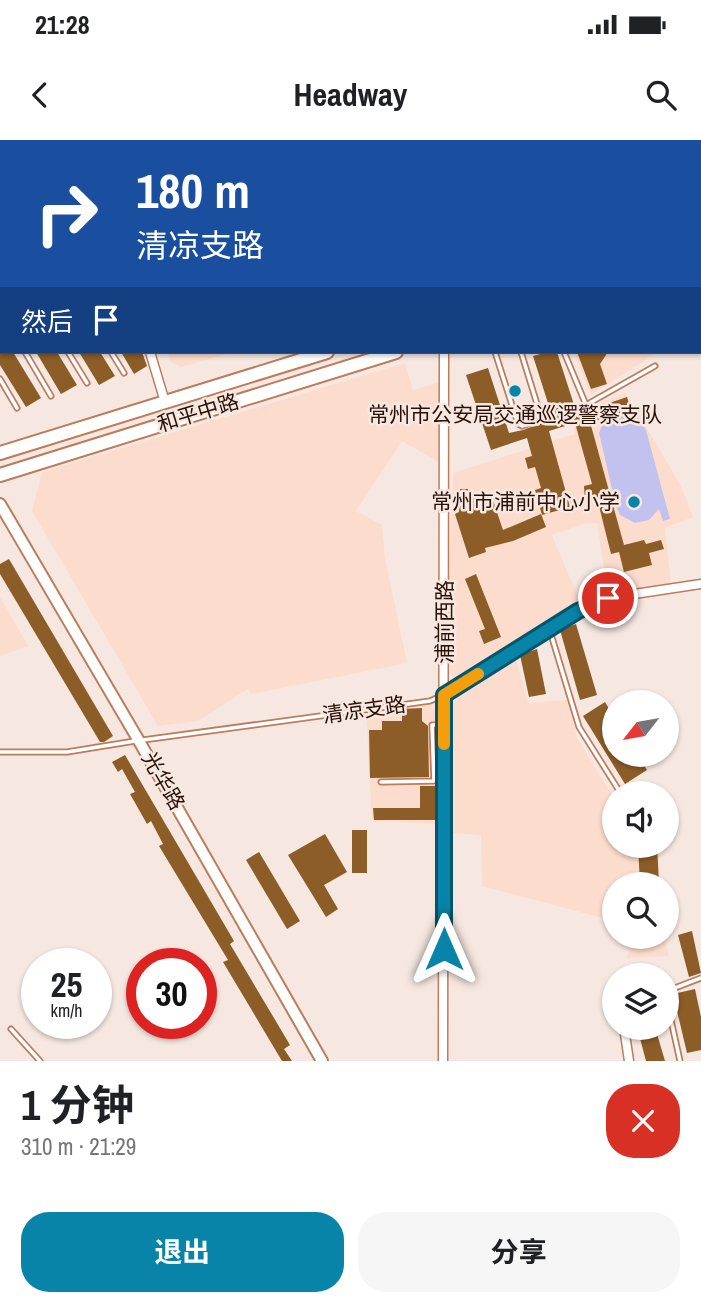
<!DOCTYPE html>
<html lang="zh">
<meta charset="utf-8">
<style>
:root{--surface:#fff;--page:#f6f6f6;--text:#202124;--muted:#757577;--accent:#0884a8}
body{margin:0;font-family:"Archivo Narrow","Noto Sans SC",sans-serif;background:var(--page);color:var(--text);height:100vh;display:flex;flex-direction:column;font-size:26px;white-space:nowrap}
*{box-sizing:border-box;margin:0}
p{font-size:23px;color:var(--muted)}
.icon{flex:none;width:38px;height:38px;fill:none;stroke:currentColor;stroke-width:2;stroke-linecap:round;stroke-linejoin:round}
.map{position:relative;height:921px;overflow:hidden}
.drawer{display:flex;flex-direction:column;background:var(--surface);flex:1}
.drawer>*{flex:none}
.top-card{position:absolute;left:0px;top:0px;width:702px;height:214px;box-shadow:0 2px 5px #0004;background:#1a4fa0;color:#fff;overflow:hidden}
.needle{width:46px;rotate:239deg}
.controls{position:absolute;left:602px;top:550px;display:grid;gap:14px}
.controls a{display:grid;place-items:center;width:77px;height:77px;border-radius:50%;background:var(--surface);box-shadow:0 2px 5px #0004;font-size:35px}
.speed{position:absolute;left:21px;top:808px;display:flex;gap:14px;font-size:35px;font-weight:700;text-align:center}
.speed>*{display:grid;place-content:center;width:91px;height:91px;border-radius:50%;background:var(--surface);box-shadow:0 2px 5px #0004;line-height:1}
.speed small{font-size:18px;font-weight:400}
.speed .limit{border:10px solid #d22;background:#fff;color:#111}
.pin{position:absolute;display:grid;place-items:center;width:60px;height:60px;color:#fff;margin:-30px;border:4px solid #fff;border-radius:50%;box-shadow:0 2px 7px #0007}
.me{position:absolute;width:77px;margin:-38px;rotate:0deg;stroke-linejoin:round;filter:drop-shadow(0 0 5px #0008)}
.turn{display:flex;align-items:center;gap:24px;height:147px;padding:0 21px;font-size:32px}
.turn .icon{width:91px;height:91px;stroke-width:2.5}
.turn b{display:block;font-size:49px;line-height:60px}
.then{display:flex;align-items:center;height:66px;padding:0 21px;background:#0003;gap:14px;font-size:26px}
.round{display:grid;place-items:center;flex:none;width:74px;height:74px;border-radius:28px;background:var(--page)}
.summary{display:flex;align-items:center;justify-content:space-between;height:119px;padding:0 21px}
h1{font-size:42px;font-weight:700;line-height:52px}
.action{display:flex;gap:14px;margin-top:auto;padding:14px 21px}
.action a{flex:1;height:80px;border-radius:28px;background:var(--accent);color:#fff;font-size:28px;font-weight:700;line-height:80px;text-align:center}
.action a+a{background:var(--page);color:var(--text)}
.status{display:flex;justify-content:space-between;align-items:center;height:49px;padding:0 35px;background:var(--surface);direction:ltr}
.status svg{height:19px;fill:currentColor}
header{display:flex;justify-content:space-between;align-items:center;height:91px;padding:0 21px;background:var(--surface);font-size:32px;font-weight:700}
.map>svg:first-child{display:block}
</style>
<div class="status"><b>21:28</b><svg viewBox="0 0 49 12"><path d="M0 12V9h3v3zM5 12V6h3v6zM10 12V3h3v9zM15 12V0h3v12zM26 1h20v11H26zM47 4h2v5h-2z"/></svg></div>
<header><svg class="icon" aria-label="back" viewBox="0 0 24 24"><path d="M15 5l-7 7 7 7"/></svg>Headway<svg class="icon" aria-label="search" viewBox="0 0 24 24"><circle cx="10" cy="10" r="6"/><path d="M15 15l6 6"/></svg></header>
<div class="map">
<svg width="701" height="921" viewBox="0 0 701 921">
<rect width="100%" height="100%" fill="#f6e8e1"/>
<!-- built -->
<g fill="#fcdccd">
<polygon points="168,212 234,212 181,227 171,222"/>
<polygon points="574,212 651,212 653,215 591,255"/>
<polygon points="405,223 413,250 440,242 440,323 402,301 356,371 382,385 385,418 407,523 251,554 248,549 198,581 158,586 32,371 42,332"/>
<polygon points="626,253 681,346 693,377 665,388 671,444 608,453 597,383 583,384 552,395 580,462 460,539 451,536 449,438 453,333 575,294 572,273"/>
<polygon points="0,457 28,506 0,516"/>
<polygon points="515,515 528,563 568,560 577,598 614,658 614,705 658,705 660,744 614,744 614,781 482,746 481,695 451,693 453,564 459,555"/>
<polygon points="429,565 439,574 440,684 372,681 366,572"/>
<polygon points="624,796 664,796 669,816 626,818 631,808 622,803"/>
</g>
<!-- green -->
<polygon fill="#c3c2ef" points="624,275 638,278 646,290 670,379 663,381 659,369 649,380 635,383 620,375 616,366 599,293 603,283"/>
<!-- building -->
<g fill="#8c5d27">
<polygon points="0,212 13,212 41,258 26,267 0,225"/>
<polygon points="36,212 57,212 77,245 61,254"/>
<polygon points="79,212 100,212 115,236 99,245"/>
<polygon points="121,212 142,212 147,226 134,234"/>
<polygon points="548,212 557,212 577,274 627,257 631,271 590,282 624,405 644,400 646,404 661,400 664,409 649,413 652,425 624,432 619,412 611,414 597,358 585,361 584,346 592,344 575,283 549,291 570,367 542,375 535,350 541,348 535,327 528,329 525,318 532,316 527,298 491,310 466,235 488,228 509,293 523,290 553,279 533,216"/>
<polygon points="577,212 608,212 600,224 607,244 591,249"/>
<polygon points="460,349 468,349 468,359 490,352 503,390 541,374 546,387 513,401 485,408 486,412 469,418 455,374 459,372"/>
<polygon points="9,419 113,596 104,602 100,602 0,434 0,424"/>
<polygon points="476,434 501,497 484,504 479,491 485,489 465,439"/>
<polygon points="576,484 597,555 580,560 560,490"/>
<polygon points="537,509 546,554 529,557 520,515"/>
<polygon points="605,562 614,577 614,614 637,614 647,630 625,644 583,576"/>
<polygon points="422,568 422,581 428,586 429,637 370,638 369,590 382,590 382,581 402,581 402,569"/>
<polygon points="125,615 234,801 230,804 290,905 284,909 292,921 282,921 223,822 228,820 159,706 163,704 151,681 147,684 130,654 135,652 122,629 118,632 112,622"/>
<polygon points="420,646 437,646 437,680 374,680 373,668 420,668"/>
<rect x="352" y="690" width="15" height="43"/>
<polygon points="325,694 347,732 324,745 338,769 326,777 288,715"/>
<polygon points="638,705 657,705 659,744 640,744"/>
<polygon points="259,712 300,781 287,789 246,720"/>
<polygon points="692,791 701,833 689,837 678,795"/>
<polygon points="695,849 701,877 701,910 687,913 673,854"/>
<polygon points="637,887 655,887 665,921 646,921"/>
</g>
<g fill="none" stroke-linecap="round" stroke-linejoin="round">
<defs>
<g id="lane">
<polyline points="238,0 239,2"/>
<polyline points="455,0 456,2"/>
<polyline points="625,0 625,2"/>
<polyline points="129,2 135,0"/>
<polyline points="527,2 530,0"/>
<polyline points="0,171 2,173"/>
<polyline points="0,177 2,177"/>
<polyline points="700,190 701,192"/>
<polyline points="25,212 51,256"/>
<polyline points="68,212 87,243"/>
<polyline points="111,212 124,233"/>
<polyline points="495,212 518,284 522,286 538,281 541,277 521,212"/>
<polyline points="564,212 586,265 655,226"/>
<polyline points="0,239 17,268"/>
<polyline points="550,491 579,587 618,649"/>
<polyline points="143,600 430,561 443,555"/>
<polyline points="0,612 67,612 135,601"/>
<polyline points="381,642 434,641 432,585 441,585"/>
<polyline points="667,851 701,838"/>
<polyline points="667,862 680,921"/>
<polyline points="11,889 40,921"/>
</g>
<g id="street">
<polyline points="90,0 90,2"/>
<polyline points="150,212 165,262"/>
<polyline points="445,555 578,471 608,458 701,444"/>
<polyline points="624,887 629,921"/>
<polyline points="443,921 444,212"/>
</g>
<polyline id="secondary" points="0,364 139,601 322,921"/>
<g id="primary">
<polyline points="700,92 701,92"/>
<polyline points="700,114 701,113"/>
<polyline points="0,313 327,212"/>
<polyline points="0,335 396,212"/>
</g>
</defs>
<!-- lane casing -->
<use href="#lane" stroke="#bc7c5c" stroke-width="7"/>
<!-- street casing -->
<use href="#street" stroke="#bc7c5c" stroke-width="11"/>
<!-- secondary casing -->
<use href="#secondary" stroke="#bc7c5c" stroke-width="14"/>
<!-- primary casing -->
<use href="#primary" stroke="#bc7c5c" stroke-width="16"/>
<!-- lane -->
<use href="#lane" stroke="#fff" stroke-width="3.5"/>
<!-- street -->
<use href="#street" stroke="#fff" stroke-width="8"/>
<!-- secondary -->
<use href="#secondary" stroke="#fff" stroke-width="10"/>
<!-- primary -->
<use href="#primary" stroke="#fff" stroke-width="12"/>
</g>
<g fill="none" stroke-linecap="round" stroke-linejoin="round">
<defs>
<polyline id="route" points="444,809 444,555 578,471 608,458"/>
</defs>
<!-- route casing -->
<use href="#route" stroke="#05566d" stroke-width="18"/>
<!-- route -->
<use href="#route" stroke="#0884a8" stroke-width="12"/>
<!-- slow -->
<polyline stroke="#f59e0b" stroke-width="12" points="444,604 444,555 478,534"/>
</g>
<!-- markers -->
<g fill="#0884a8" stroke="#f6e8e1" stroke-width="2.5">
<circle cx="515" cy="251" r="7"/>
<circle cx="634" cy="362" r="7"/>
</g>
<g text-anchor="middle" stroke-width="5" stroke-linejoin="round" paint-order="stroke">
<!-- street labels -->
<g font-size="21" fill="#291005" stroke="#f6e8e1">
<text transform="translate(198 273) rotate(-17)" y="7">和平中路</text>
<text transform="translate(445 482) rotate(-90)" y="7">浦前西路</text>
<text transform="translate(364 570) rotate(-8)" y="7">清凉支路</text>
<text transform="translate(163 641) rotate(60)" y="7">光华路</text>
</g>
<!-- poi labels -->
<g font-size="21" fill="#291005" stroke="#f6e8e1">
<text x="515" y="282">常州市公安局交通巡逻警察支队</text>
<text x="620" y="369" text-anchor="end">常州市浦前中心小学</text>
</g>
</g>
</svg>
<div class="controls">
<a><svg class="needle" viewBox="-14 -14 28 28"><path d="M0-13l5 13h-10z" fill="#e53935"/><path d="M0 13l5-13h-10z" fill="#757577"/></svg></a>
<a><svg class="icon" aria-label="sound" viewBox="0 0 24 24"><path d="M4 9h4l5-4v14l-5-4H4zM17 9q2 3 0 6"/></svg></a>
<a><svg class="icon" aria-label="search" viewBox="0 0 24 24"><circle cx="10" cy="10" r="6"/><path d="M15 15l6 6"/></svg></a>
<a><svg class="icon" aria-label="layers" viewBox="0 0 24 24"><path d="M12 4l9 5-9 5-9-5zM3 14l9 5 9-5"/></svg></a>
</div>
<div class="speed"><div>25<small>km/h</small></div><div class="limit">30</div></div>
<div class="pin" style="left:608px;top:458px;background:#d93025"><svg class="icon" aria-label="arrive" viewBox="0 0 24 24"><path d="M6 21V4h12l-3 4 3 4H6"/></svg></div>
<svg class="me" style="left:444px;top:809px" viewBox="-20 -20 40 40"><path d="M0-17L14 15 0 8-14 15z" fill="#0884a8" stroke="#fff" stroke-width="4"/></svg>
<div class="top-card">
<div class="turn"><svg class="icon" aria-label="right" viewBox="0 0 24 24"><path d="M7 20v-9h11M14 6l5 5-5 5"/></svg><div><b>180 m</b>清凉支路</div></div>
<div class="then">然后<svg class="icon" aria-label="arrive" viewBox="0 0 24 24"><path d="M6 21V4h12l-3 4 3 4H6"/></svg></div>
</div>
</div>
<section class="drawer">
<div class="summary"><div><h1>1 分钟</h1><p>310 m · 21:29</p></div><a class="round" style="background:#d93025;color:#fff"><svg class="icon" aria-label="close" viewBox="0 0 24 24"><path d="M6 6l12 12M18 6L6 18"/></svg></a></div>
<div class="action"><a>退出</a><a>分享</a></div>
</section>
